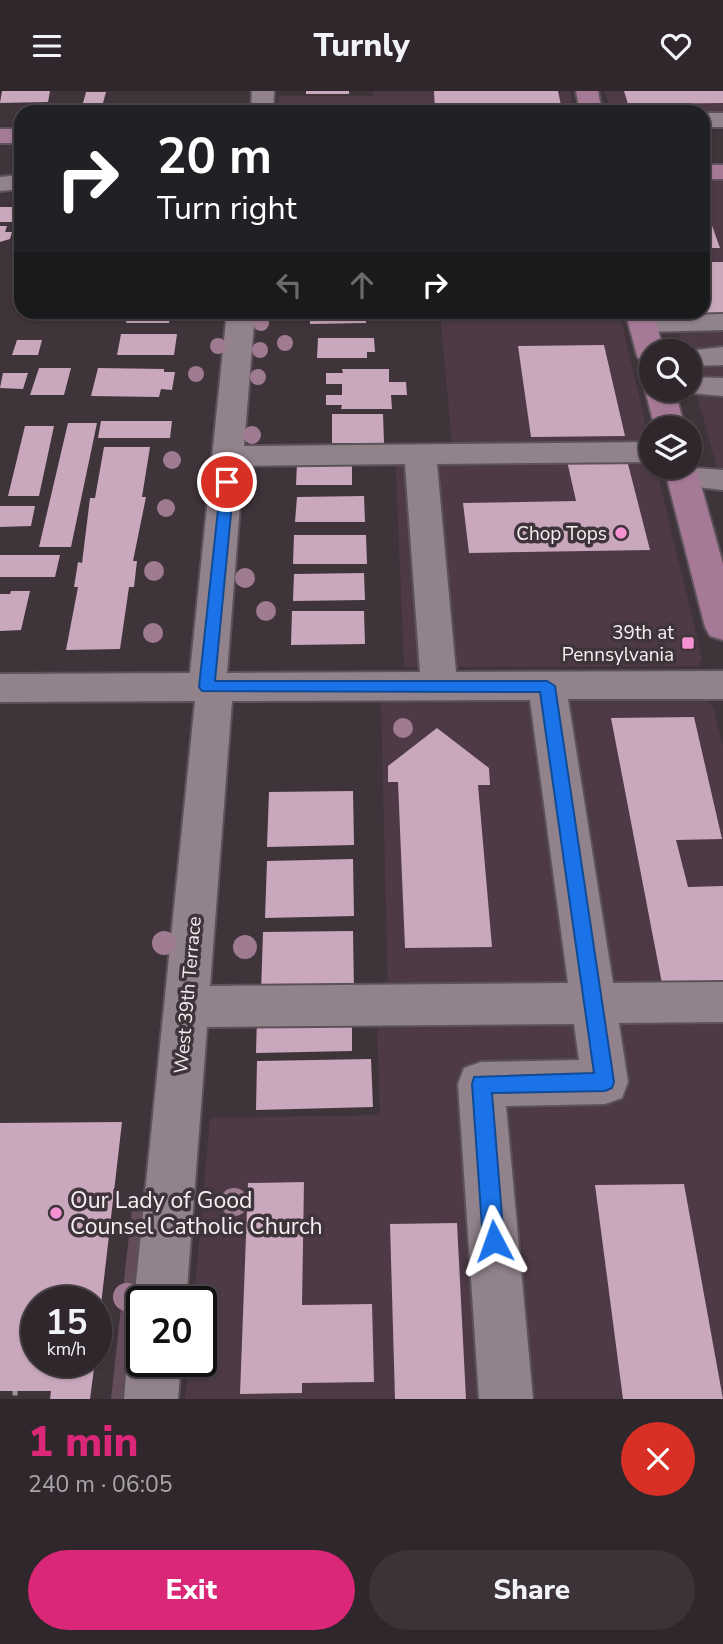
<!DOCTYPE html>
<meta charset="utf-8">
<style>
:root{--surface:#30272c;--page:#3c3338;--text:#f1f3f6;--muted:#a8a5a9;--line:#4b4448;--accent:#db2777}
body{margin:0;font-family:"Nunito Sans",sans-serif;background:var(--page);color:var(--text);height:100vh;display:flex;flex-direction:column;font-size:26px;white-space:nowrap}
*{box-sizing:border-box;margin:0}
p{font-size:23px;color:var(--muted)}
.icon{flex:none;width:38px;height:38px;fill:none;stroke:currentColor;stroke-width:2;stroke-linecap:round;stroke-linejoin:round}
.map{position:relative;height:1308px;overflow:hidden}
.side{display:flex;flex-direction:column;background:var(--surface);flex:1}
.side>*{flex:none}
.top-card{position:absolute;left:14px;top:14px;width:696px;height:214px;border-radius:21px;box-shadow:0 2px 5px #0004,0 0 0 2px var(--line);background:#202124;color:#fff;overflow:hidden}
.buttons{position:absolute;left:639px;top:248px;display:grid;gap:14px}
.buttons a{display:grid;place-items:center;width:63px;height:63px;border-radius:50%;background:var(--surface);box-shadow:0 2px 5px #0004,0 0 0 2px var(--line);font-size:35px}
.speed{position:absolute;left:21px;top:1195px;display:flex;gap:14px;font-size:35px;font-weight:700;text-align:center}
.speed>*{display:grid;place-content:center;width:91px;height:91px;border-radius:50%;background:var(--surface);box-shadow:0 2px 5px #0004,0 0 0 2px var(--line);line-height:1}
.speed small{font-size:18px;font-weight:400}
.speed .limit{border:4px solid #111;border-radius:10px;background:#fff;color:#111}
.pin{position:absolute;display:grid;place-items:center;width:60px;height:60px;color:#fff;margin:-30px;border:4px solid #fff;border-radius:50%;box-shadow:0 2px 7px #0007}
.me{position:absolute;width:77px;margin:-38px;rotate:356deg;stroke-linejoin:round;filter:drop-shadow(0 0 5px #0008)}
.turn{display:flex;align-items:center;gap:24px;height:147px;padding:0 28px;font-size:32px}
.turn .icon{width:91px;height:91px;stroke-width:2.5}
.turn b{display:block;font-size:49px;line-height:60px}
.lanes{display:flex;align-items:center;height:66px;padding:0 28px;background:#0003;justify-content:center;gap:35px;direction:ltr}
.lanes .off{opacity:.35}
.round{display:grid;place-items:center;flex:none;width:74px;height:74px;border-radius:37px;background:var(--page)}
.summary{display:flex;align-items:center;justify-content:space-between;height:119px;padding:0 28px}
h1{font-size:42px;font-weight:800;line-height:52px;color:var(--accent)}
.action{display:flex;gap:14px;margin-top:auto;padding:14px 28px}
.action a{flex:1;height:80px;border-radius:42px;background:var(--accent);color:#fff;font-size:28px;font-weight:800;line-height:80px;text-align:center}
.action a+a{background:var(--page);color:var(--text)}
header{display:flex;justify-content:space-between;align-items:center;height:91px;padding:0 28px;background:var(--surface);font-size:32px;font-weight:800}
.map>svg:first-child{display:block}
</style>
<header><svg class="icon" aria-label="menu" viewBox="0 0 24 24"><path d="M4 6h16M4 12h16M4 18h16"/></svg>Turnly<svg class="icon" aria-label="heart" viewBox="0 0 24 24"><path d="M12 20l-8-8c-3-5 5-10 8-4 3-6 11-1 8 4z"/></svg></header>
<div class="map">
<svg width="723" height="1308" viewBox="0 0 723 1308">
<rect width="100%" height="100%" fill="#40343b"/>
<!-- built -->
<g fill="#4d3a46">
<polygon points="373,0 570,0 574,21 277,21 278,5 373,5"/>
<polygon points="605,0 723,0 723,21 622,21 610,16"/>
<polygon points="704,88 723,89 723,397 690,280 690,261 684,261 672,221 704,220"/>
<polygon points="440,221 619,221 651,356 651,376 656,376 702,568 698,575 404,576 395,354 452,353"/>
<polygon points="703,606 713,616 723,657 723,1308 185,1308 189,1271 201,1270 201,1211 194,1211 210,1027 380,1024 376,904 388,902 381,607"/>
</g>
<!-- green -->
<polygon fill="#634d5b" points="133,1108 144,1108 123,1308 111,1308"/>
<!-- building -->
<g fill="#c9a7bc">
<polygon points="2,0 50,0 48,11 0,12"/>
<rect x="306" y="0" width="43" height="3"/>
<polygon points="434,0 558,0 561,14 556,17 464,16 435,19"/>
<polygon points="624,0 723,0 723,12 628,13"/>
<polygon points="86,1 106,1 103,12 83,12"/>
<polygon points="704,112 720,157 704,157"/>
<polygon points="0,116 19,116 15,131 0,131"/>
<polygon points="0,135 7,135 5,141 12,141 10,148 0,151"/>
<polygon points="704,171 723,171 723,224 696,225 695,220 704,220"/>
<polygon points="128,220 171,220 169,232 126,232"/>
<polygon points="310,220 366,220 366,232 310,233"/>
<polygon points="121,243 177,243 174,264 117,264"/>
<polygon points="318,247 374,247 375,261 367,261 367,267 317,267"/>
<polygon points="17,249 42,249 38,264 12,264"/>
<polygon points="604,254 625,345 531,346 518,255"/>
<polygon points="39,277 71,277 64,304 30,304"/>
<polygon points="98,277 164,278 164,281 175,281 172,299 161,298 159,306 91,305"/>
<polygon points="342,278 389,278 389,291 406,291 407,304 391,304 392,318 341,318 342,314 326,314 326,304 342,304 342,293 326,293 326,282 343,282"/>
<polygon points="3,282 28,282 23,298 0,297"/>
<polygon points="332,323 383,323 384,352 332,352"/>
<polygon points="101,330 172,330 170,347 98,347"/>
<polygon points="68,332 97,332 71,456 39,456"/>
<polygon points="25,335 54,335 39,405 8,405"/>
<polygon points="104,356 150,356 142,406 146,406 133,470 137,470 134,496 129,496 120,558 66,559 78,496 74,496 78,471 82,472 90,407 95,407"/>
<polygon points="627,369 650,459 469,462 463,412 576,410 567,370"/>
<polygon points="297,372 352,372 352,394 296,394"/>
<polygon points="364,405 365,431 295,431 297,406"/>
<polygon points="0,415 35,415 31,435 0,436"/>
<polygon points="294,444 366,444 367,473 293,473"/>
<polygon points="0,464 60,464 55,486 0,486"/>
<polygon points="364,482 365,509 293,510 294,483"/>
<polygon points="11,500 30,500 21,539 0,540 0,503 10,503"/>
<polygon points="292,520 364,520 365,553 291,554"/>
<polygon points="694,626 722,748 676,749 688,796 723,795 723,902 664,903 611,627"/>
<polygon points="437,637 489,677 490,694 478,694 492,856 405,857 398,691 388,691 388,675"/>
<polygon points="353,700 354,754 267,756 269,701"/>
<polygon points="353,768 354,825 265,827 267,770"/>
<polygon points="353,840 354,900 261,902 263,841"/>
<polygon points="352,924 352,960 256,962 257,926"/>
<polygon points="371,968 373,1016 256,1019 257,970"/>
<polygon points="122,1031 98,1240 96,1211 37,1211 37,1270 95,1270 90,1308 50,1308 51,1300 0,1300 0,1032"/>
<polygon points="304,1091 302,1214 372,1213 374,1291 302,1292 302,1302 240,1303 248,1092"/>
<polygon points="684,1093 723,1308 623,1308 595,1094"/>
<polygon points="457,1132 466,1308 395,1308 390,1133"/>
</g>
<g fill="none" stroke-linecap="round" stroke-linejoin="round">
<defs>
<g id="minor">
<polygon points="252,0 274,0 273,21 251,21"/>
<rect x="704" y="22" width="19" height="14"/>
<polygon points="21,84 21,98 0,100 0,86"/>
<path d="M 227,220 L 255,220 L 244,355 L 651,351 L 651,371 L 437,373 L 456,581 L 723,580 L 723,608 L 568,608 L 613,892 L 723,891 L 723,931 L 619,932 L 628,991 L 622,1007 L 605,1013 L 506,1015 L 533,1308 L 479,1308 L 458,993 L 464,977 L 481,971 L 579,969 L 574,933 L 207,936 L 186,1211 L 142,1211 L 142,1230 L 134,1211 L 195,610 L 0,611 L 0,583 L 190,582 ZM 405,373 L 420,581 L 227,582 L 243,375 ZM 530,609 L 568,892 L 210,895 L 232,610 Z"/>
<polygon points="723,223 723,239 643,241 633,239 629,233 633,227 643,225"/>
<polygon points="723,256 723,274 690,275 690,261 679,261"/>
<polygon points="690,286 723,287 723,305 680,301 678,299 690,299"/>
<polygon points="681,376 723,379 723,399 672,393 667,386 672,379"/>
<polygon points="142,1248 142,1270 181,1270 178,1308 124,1308 127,1270 135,1251"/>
</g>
<g id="major">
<polygon points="576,0 598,0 602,21 580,21"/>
<rect x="0" y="38" width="21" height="14"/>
<rect x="704" y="74" width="19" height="14"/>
<polygon points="625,220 653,220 664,261 651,261 651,274 641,271 637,265"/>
<polygon points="651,292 651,299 675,299 685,338 655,338 645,299"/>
<polygon points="690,368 696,376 723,473 723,549 710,545 705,536 664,376 690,376"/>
</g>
</defs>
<!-- minor casing -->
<use href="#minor" stroke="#5c5259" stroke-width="4"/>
<!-- major casing -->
<use href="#major" stroke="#5c5259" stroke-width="4"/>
<!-- path -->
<polyline stroke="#9e949a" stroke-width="5" stroke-dasharray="4.5 7" stroke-linecap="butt" points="15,1300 15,1308"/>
<!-- minor -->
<use href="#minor" fill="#91828b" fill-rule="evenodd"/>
<!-- major -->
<use href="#major" fill="#a67a96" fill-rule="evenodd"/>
</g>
<!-- trees -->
<g fill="#9f7b91">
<circle cx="261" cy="232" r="8"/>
<circle cx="285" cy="252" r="8"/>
<circle cx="218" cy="255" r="8"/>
<circle cx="260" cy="259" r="8"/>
<circle cx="196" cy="283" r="8"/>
<circle cx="258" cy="286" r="8"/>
<circle cx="252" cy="344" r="9"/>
<circle cx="172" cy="369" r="9"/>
<circle cx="166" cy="417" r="9"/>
<circle cx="154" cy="480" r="10"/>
<circle cx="245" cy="487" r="10"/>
<circle cx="266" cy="520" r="10"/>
<circle cx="153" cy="542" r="10"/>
<circle cx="403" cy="637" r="10"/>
<circle cx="164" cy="852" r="12"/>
<circle cx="245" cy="856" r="12"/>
<circle cx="234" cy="1111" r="14"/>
<circle cx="127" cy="1206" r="14"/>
</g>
<!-- route -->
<polygon fill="#1a73e8" stroke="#114b97" stroke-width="2" points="227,387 234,391 215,590 547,590 555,595 614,991 612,997 605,1000 492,1002 504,1150 501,1158 494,1161 486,1158 483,1150 472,993 474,986 594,982 540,601 202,600 199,596 221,391"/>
<!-- markers -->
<g fill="#f591d3" stroke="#40343b" stroke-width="2.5">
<circle cx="621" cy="442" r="7"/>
<rect x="681" y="545" width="14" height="14" rx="3.5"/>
<circle cx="56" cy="1122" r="7"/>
</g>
<g text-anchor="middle" stroke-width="7" stroke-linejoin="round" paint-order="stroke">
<!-- poi labels -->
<g font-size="19" fill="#f7eff4" stroke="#40343b" text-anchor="end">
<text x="607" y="449">Chop Tops</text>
<text x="674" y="548">39th at<tspan x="674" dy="22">Pennsylvania</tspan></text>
</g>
<!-- street labels -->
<g font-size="19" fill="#f7eff4" stroke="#40343b">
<text transform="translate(187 904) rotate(-85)" y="7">West 39th Terrace</text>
</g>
<!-- near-poi labels -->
<g font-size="23" fill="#f7eff4" stroke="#40343b" text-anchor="start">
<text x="70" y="1117">Our Lady of Good<tspan x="70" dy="26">Counsel Catholic Church</tspan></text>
</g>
</g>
</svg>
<div class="buttons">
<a><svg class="icon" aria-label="search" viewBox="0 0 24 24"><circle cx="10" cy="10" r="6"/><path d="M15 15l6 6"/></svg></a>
<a><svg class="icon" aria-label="layers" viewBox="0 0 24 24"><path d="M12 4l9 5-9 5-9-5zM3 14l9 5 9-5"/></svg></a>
</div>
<div class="speed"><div>15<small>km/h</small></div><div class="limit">20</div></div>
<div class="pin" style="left:227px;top:391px;background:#d93025"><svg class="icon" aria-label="arrive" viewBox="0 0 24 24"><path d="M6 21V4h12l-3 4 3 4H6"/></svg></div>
<svg class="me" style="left:494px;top:1150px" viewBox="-20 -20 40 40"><path d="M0-17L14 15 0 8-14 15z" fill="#1a73e8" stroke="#fff" stroke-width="4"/></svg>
<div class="top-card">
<div class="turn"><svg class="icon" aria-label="right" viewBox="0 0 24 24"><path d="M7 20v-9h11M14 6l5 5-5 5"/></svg><div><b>20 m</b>Turn right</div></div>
<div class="lanes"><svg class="icon off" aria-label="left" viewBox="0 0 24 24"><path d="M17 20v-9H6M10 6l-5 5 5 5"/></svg><svg class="icon off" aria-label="ahead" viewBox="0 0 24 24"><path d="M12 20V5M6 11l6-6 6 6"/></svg><svg class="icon" aria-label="right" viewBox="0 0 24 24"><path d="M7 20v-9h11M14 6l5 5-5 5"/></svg></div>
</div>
</div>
<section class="side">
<div class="summary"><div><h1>1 min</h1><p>240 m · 06:05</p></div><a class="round" style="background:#d93025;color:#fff"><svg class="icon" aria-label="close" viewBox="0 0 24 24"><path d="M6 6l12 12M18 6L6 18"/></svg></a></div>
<div class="action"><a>Exit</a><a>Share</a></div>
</section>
